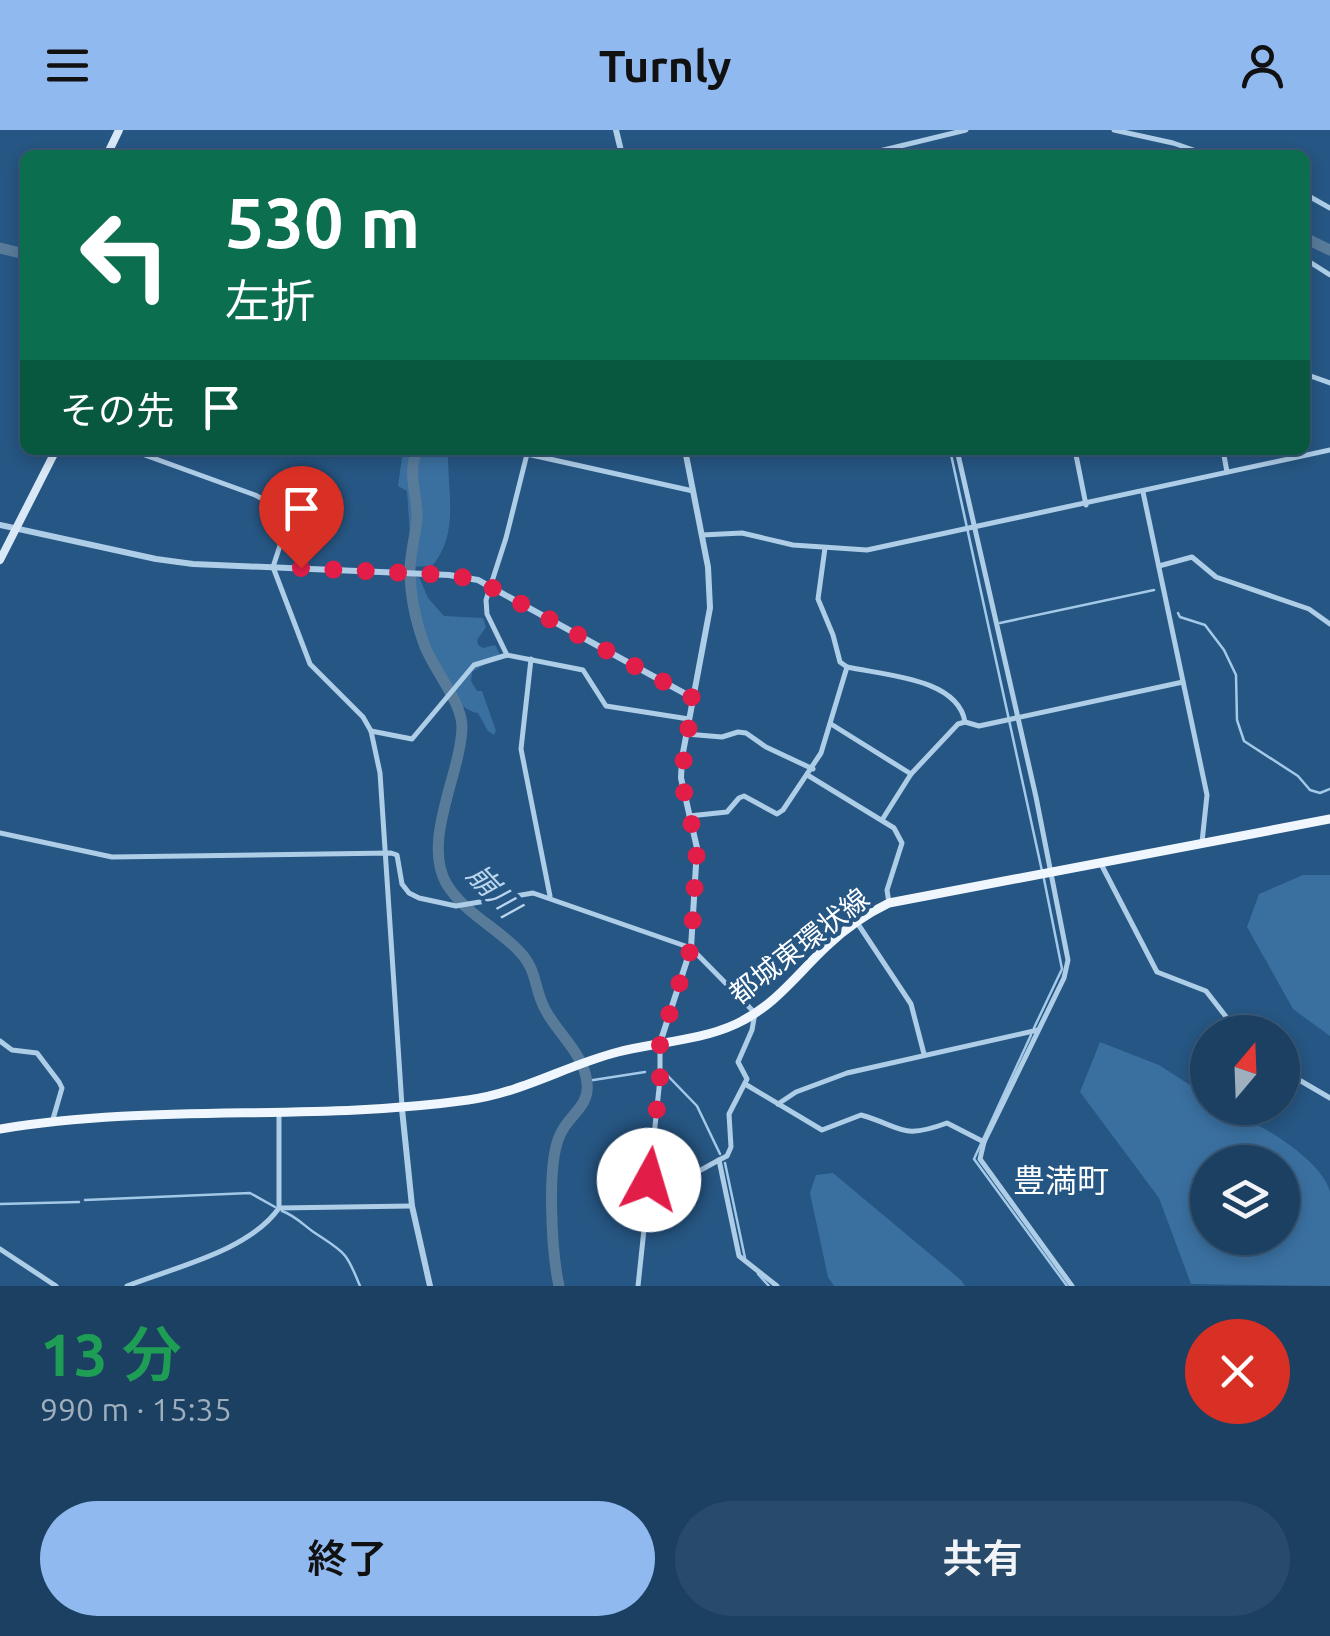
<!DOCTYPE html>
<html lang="ja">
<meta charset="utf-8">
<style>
:root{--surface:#1c4062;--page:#294b6b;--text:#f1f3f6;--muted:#a0afbe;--line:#3a5977;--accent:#90b9f0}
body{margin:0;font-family:Ubuntu,"Noto Sans JP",sans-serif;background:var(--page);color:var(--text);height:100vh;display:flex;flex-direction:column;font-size:38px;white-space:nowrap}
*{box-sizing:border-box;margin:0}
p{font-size:32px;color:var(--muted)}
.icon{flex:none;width:55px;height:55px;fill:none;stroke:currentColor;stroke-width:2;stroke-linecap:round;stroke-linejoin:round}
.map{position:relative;height:1156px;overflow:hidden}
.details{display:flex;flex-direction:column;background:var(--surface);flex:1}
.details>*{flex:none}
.top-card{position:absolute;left:20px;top:20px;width:1290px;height:305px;border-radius:15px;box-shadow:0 5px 15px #0003,0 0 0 2px var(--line);background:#0b6e4f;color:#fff;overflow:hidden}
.needle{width:65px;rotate:19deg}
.controls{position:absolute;left:1190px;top:885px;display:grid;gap:20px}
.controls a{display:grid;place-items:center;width:110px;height:110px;border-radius:50%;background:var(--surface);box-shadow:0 5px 15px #0003,0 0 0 2px var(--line);font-size:50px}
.pin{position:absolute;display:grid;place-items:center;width:85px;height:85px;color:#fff;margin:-102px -42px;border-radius:50% 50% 50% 0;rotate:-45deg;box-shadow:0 0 10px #0007}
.pin .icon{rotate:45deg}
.me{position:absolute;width:110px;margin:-55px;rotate:6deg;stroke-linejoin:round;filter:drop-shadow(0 0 8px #0008)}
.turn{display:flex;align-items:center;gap:35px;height:210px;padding:0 40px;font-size:45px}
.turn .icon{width:130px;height:130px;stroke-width:2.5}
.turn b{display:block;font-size:70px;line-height:85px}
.then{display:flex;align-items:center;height:95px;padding:0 40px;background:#0003;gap:20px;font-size:38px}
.round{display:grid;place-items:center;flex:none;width:105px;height:105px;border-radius:52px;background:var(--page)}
.head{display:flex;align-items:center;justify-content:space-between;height:170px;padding:0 40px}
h1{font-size:60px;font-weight:600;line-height:75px;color:#1e9e55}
.button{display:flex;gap:20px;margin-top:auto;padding:20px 40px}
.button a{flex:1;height:115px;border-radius:60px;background:var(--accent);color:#111;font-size:40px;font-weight:600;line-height:115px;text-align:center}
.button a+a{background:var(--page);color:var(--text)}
header{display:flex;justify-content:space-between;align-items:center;height:130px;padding:0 40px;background:var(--accent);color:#111;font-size:45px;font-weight:600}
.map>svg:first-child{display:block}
</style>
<header><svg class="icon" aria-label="menu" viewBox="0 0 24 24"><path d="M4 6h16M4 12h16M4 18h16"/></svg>Turnly<svg class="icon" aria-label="person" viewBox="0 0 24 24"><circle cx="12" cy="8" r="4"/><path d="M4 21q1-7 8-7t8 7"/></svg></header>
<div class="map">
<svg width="1330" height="1156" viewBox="0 0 1330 1156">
<rect width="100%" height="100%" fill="#265683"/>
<!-- green -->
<g fill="#3a70a0" fill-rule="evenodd">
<path d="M 403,320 L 448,320 C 447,360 460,404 432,436 L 407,437 L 410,406 L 407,361 L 398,356 Z"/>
<path d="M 408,447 L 419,447 L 428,468 L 444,486 L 483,488 L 486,497 L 477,510 L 478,515 L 483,518 L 495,515 L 500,525 L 472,542 L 471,551 L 477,561 L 482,561 L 496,601 L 494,605 L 488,601 L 478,583 C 439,577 413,482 408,447 Z"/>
<polygon points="1303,745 1330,745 1330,906 1293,879 1247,797 1259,764"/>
<path d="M 1100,912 L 1159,935 L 1207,966 L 1208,978 C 1240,978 1323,1028 1330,1062 C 1330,1088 1330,1128 1330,1156 L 1191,1154 L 1159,1068 L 1080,962 ZM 1208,1032 L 1282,1032 L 1282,1108 L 1208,1108 Z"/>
<polygon points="833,1043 961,1150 965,1156 834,1156 828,1147 810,1063 816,1045"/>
</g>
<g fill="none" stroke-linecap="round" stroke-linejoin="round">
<!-- stream -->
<g stroke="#a3c9e8" stroke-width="2.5">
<polyline points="950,320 1042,741"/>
<polyline points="1178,483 1180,487 1205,495 1224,520 1236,545 1237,590 1244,611 1298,646 1310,660 1320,663 1330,659"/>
<polyline points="1000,493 1154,460"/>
<polyline points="1034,898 1062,839 1044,749"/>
<polyline points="1031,905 974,1029 1067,1156"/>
<polyline points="668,946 697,976 720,1024"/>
<polyline points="587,951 645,942"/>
<polyline points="725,1033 745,1128"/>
<polyline points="85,1070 250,1063 275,1077"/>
<polyline points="0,1074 79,1072"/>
<path d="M 282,1081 C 296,1086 303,1095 315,1103 C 345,1123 346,1121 360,1156"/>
<polyline points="758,1144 769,1156"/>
</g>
<!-- river -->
<g stroke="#587b9a" stroke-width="11">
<polyline points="1061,25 1079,25"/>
<polyline points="1305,108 1330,120"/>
<polyline points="0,118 25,124"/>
<path d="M 417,320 C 407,347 417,360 417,387 C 416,405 410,422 410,440 C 410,464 416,492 424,514 C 433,539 462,572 462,597 C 461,643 422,710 446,753 C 463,782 496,797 518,820 C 539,841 533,859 546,881 C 559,905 584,924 587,953 C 590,977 568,985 560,1005 C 546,1034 552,1124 559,1156"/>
</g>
<!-- minor -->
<g stroke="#aecde7" stroke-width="5">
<polyline points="1114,0 1173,13 1208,25"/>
<polyline points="863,25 966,0"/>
<polyline points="1305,64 1330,78"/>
<polyline points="1305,129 1330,145"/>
<polyline points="1305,244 1330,253"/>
<polyline points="131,320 255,365 287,382 289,388 273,437 310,534 363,587 371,601 380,643 402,976"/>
<polyline points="957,320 1036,667 1068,830 1064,848 984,1012 980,1029 1072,1156"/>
<polyline points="1075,320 1086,375"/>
<polyline points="1223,320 1227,342"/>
<polyline points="1143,362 1207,665 1202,712"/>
<polyline points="702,405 742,403 793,415 867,420 1330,320"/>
<path d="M 825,418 L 818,469 L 833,505 L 840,532 L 847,537 C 883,545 958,548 965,592"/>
<polyline points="1159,436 1192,427 1216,447 1309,479 1330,494"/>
<polyline points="531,529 521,619 550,766"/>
<polyline points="689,589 606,576 583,540 507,525 487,484 486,470 506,408 527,324 693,361"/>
<polyline points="831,594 911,644"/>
<polyline points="371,601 412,609 474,535 507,525"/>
<polyline points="686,604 722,607 738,602 746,603 766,617 813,639"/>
<polyline points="809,646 894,698 902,713 887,760 889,773"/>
<polyline points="689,686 727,682 739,668 744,666 777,684 783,680 821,623 847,537"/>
<polyline points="882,690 911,644 958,594 965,592 979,596 1183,552"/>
<polyline points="0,703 112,727 391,723 397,725 402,754 409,763 419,768 456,776 533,763 691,818 755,883 752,900 738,932 747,949 729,984 731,1017 727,1026 719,1030 739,1126 777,1156"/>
<polyline points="1101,734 1157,842 1206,861 1238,902"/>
<polyline points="858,794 911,874 924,924"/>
<polyline points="0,911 12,920 37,923 59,952 62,958 53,989"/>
<polyline points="1282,940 1330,968"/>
<path d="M 745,954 L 822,1000 L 861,985 C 903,997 901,1010 947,993 L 984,1012"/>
<polyline points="778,974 796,962 847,943 1038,900"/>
<polyline points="649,1050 690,1046 719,1030"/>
<polyline points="279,1078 411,1076"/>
<polyline points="0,1119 56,1156"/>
<path d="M 127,1156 C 175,1137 249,1121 279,1078 L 279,983"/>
<polyline points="638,1156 660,949 660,915"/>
</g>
<!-- tertiary -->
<g stroke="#aecde7" stroke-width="6">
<polyline points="616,0 622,25"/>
<polyline points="0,395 156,429 193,434 449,445 478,450 693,568"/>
<polyline points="660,913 691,818 697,718 681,648 682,628 710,478 708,437 685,320"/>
<polyline points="402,979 412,1076 430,1156"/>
</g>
<!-- secondary -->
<g stroke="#d8e8f6" stroke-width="8">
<polyline points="107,25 119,0"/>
<polyline points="0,430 56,320"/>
</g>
<!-- primary -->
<path stroke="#f0f6fd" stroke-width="9" d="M 0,999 C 154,973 313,992 468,970 C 521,963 567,935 618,922 C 657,912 699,911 736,894 C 775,876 797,844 827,816 C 846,798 866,784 889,773 L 1330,689"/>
</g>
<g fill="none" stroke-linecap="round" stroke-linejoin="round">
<!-- route -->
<polyline stroke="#e11d48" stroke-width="18" stroke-dasharray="0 32.4" points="301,438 449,445 478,450 693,568 681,648 697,718 691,818 660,913 660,950 649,1050"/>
</g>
<g text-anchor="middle" stroke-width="8" stroke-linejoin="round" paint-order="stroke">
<!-- street labels -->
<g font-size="28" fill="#fff" stroke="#265683">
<text transform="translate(799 816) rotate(-38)" y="10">都城東環状線</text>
</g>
<!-- water labels -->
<g font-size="30" font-style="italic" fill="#bad6ef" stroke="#265683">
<text transform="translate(493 761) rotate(47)" y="10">崩川</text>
</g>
<!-- quarter labels -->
<g font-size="32" fill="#fff" stroke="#265683">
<text x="1061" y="1062">豊満町</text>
</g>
</g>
</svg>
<div class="controls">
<a><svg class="needle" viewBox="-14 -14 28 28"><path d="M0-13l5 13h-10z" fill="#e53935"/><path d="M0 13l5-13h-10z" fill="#a0afbe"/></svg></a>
<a><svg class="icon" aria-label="layers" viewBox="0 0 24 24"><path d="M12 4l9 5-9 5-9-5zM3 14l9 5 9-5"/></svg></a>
</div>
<div class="pin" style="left:301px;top:438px;background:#d93025"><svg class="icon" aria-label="arrive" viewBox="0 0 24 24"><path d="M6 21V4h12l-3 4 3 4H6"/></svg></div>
<svg class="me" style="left:649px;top:1050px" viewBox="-20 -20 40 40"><circle r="19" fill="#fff"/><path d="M0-13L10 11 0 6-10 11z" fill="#e11d48"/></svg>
<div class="top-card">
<div class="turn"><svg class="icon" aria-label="left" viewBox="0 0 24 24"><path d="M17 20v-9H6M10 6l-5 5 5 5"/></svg><div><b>530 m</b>左折</div></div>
<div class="then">その先<svg class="icon" aria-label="arrive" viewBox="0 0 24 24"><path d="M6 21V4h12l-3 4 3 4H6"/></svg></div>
</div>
</div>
<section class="details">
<div class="head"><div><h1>13 分</h1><p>990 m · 15:35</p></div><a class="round" style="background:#d93025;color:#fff"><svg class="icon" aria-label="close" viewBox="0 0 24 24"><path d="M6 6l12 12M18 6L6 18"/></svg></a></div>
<div class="button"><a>終了</a><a>共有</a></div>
</section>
